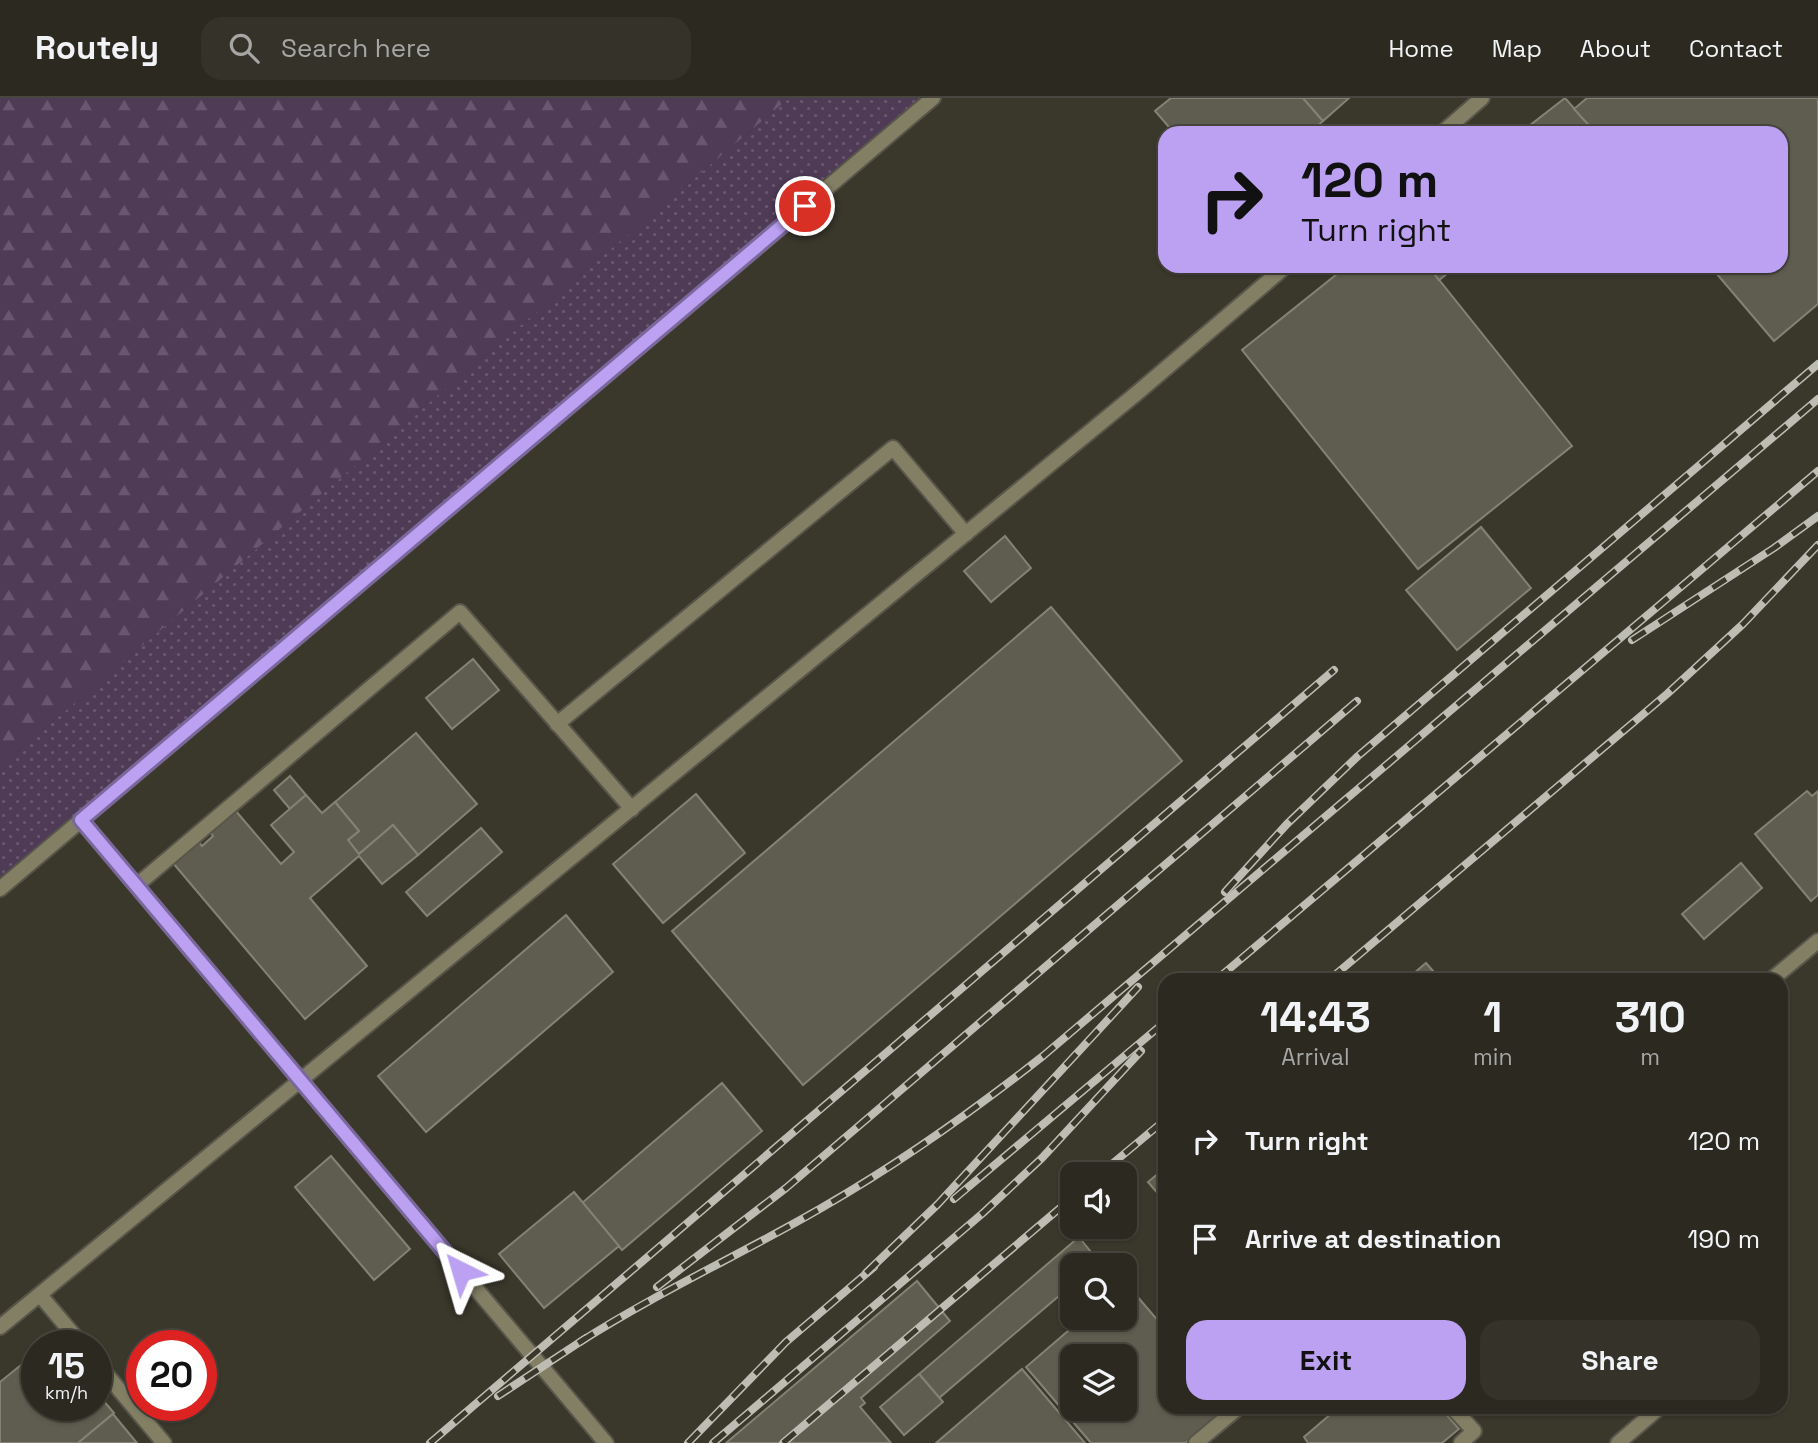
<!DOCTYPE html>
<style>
:root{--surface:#2c2a20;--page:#343229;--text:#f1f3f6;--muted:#a6a7a5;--line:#48463e;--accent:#bca0f2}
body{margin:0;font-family:"Space Grotesk",sans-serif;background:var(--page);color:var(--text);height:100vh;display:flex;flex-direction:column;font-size:26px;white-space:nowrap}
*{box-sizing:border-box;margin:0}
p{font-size:23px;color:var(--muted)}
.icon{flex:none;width:38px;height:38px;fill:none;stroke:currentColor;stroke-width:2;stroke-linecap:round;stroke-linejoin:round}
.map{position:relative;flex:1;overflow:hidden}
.side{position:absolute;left:1158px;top:875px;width:630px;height:441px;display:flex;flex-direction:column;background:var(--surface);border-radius:21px;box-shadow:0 2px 5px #0004,0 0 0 2px var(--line)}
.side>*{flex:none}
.banner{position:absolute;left:1158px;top:28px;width:630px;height:147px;border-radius:21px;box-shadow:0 2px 5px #0004,0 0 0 2px var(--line);background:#bca0f2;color:#111;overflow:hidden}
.buttons{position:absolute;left:1060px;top:1064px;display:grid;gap:14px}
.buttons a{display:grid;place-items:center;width:77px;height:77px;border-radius:14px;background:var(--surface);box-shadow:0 2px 5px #0004,0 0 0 2px var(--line);font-size:35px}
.speed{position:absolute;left:21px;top:1232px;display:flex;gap:14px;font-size:35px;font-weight:700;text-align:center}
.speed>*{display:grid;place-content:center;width:91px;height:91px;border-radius:50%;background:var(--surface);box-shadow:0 2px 5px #0004,0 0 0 2px var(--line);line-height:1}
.speed small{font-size:18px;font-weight:400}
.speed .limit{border:10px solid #d22;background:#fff;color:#111}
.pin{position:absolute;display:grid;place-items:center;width:60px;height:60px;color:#fff;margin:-30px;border:4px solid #fff;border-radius:50%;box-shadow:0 2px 7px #0007}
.me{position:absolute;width:77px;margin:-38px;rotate:320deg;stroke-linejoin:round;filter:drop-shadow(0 0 5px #0008)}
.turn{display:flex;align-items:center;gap:24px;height:147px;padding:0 28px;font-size:32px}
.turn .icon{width:91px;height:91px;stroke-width:2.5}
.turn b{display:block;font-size:49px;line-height:60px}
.eta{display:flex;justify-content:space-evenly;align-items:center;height:119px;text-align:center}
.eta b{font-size:42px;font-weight:800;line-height:49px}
.action{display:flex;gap:14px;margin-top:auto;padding:14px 28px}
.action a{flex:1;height:80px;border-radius:21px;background:var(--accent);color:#111;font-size:28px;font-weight:800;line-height:80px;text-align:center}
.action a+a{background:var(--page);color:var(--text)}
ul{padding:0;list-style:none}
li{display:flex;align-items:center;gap:21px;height:98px;padding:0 28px}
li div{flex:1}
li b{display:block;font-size:26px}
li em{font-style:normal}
header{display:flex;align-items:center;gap:42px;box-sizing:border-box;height:98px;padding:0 35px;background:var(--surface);border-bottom:2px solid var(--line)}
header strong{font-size:33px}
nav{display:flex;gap:38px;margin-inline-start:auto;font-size:24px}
.search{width:490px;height:63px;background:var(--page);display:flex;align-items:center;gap:18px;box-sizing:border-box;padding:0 24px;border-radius:21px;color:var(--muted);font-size:26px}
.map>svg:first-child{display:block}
</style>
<header>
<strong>Routely</strong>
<div class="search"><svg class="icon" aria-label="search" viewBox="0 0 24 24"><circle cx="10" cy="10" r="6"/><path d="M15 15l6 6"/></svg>Search here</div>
<nav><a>Home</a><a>Map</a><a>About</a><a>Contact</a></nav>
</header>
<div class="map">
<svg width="1818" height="1345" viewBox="0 0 1818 1345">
<defs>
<pattern id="grass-dots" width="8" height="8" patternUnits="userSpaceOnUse" patternTransform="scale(1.75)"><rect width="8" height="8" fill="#503b57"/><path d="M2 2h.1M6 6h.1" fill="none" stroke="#69576f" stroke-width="1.8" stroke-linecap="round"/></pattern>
<pattern id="forest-firs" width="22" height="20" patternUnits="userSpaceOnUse" patternTransform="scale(1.75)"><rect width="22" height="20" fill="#503b57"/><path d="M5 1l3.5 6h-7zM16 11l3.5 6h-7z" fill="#69576f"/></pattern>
</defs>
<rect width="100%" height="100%" fill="#3a382b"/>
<!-- grass -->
<polygon fill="url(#grass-dots)" points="789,0 933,0 0,791 0,668"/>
<!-- forest -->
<polygon fill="url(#forest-firs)" points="0,0 789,0 0,668"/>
<!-- building -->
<g fill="#5f5d4f" stroke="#848273" stroke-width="2" fill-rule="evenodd">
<polygon points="1171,0 1303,0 1323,23 1309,35 1174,35 1155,13"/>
<polygon points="1303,0 1349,0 1323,23"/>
<polygon points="1565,0 1596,35 1520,35"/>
<polygon points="1587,0 1818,0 1818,206 1774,243 1710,168 1782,168 1782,35 1596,35 1574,11"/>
<polygon points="1347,168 1428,168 1572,348 1418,471 1242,252"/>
<polygon points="1428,168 1457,168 1439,182"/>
<polygon points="1481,429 1531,490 1457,552 1406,492"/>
<polygon points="1005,438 1031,470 991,504 964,473"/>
<polygon points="1051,509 1182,663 803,987 672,833"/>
<polygon points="473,561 499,592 452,631 426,600"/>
<polygon points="416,635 477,706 418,757 393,727 359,756 348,742 359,733 335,704"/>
<polygon points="290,678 306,697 290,711 274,692"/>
<polygon points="1807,693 1812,698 1818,693 1818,797 1811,803 1755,736"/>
<polygon points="696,696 745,755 663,825 613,766"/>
<polygon points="306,697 322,715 335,704 359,733 348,742 359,756 393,727 418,757 382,786 359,758 310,800 367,868 305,921 173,765 198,743 202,748 213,738 210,734 235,712 281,766 294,754 271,727"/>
<polygon points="481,730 502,754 427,818 406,794"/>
<polygon points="1741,765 1762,790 1704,841 1682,816"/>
<polygon points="566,817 613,874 426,1034 378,978"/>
<polygon points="1426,865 1441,882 1406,882"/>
<polygon points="722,985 762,1033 622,1152 582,1105"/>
<polygon points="331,1058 410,1151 374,1182 295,1089"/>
<polygon points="1166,1069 1166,1105 1148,1084"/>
<polygon points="574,1094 619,1148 544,1210 499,1156"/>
<polygon points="1079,1139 1099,1164 1095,1167 1073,1167 1073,1186 939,1300 919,1276"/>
<polygon points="917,1183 950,1223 861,1300 865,1305 860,1309 891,1345 726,1345"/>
<path d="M 1125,1184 L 1166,1232 L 1166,1309 L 1229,1309 L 1186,1345 L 1091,1345 L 1026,1269 L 1083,1220 L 1125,1220 ZM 1073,1258 L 1125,1258 L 1125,1311 L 1073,1311 Z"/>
<polygon points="37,1254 37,1307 96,1307 96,1294 114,1315 78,1345 0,1345 0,1284"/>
<polygon points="1022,1271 1085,1345 936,1345"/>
<polygon points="919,1276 943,1304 904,1337 880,1309"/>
<polygon points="1339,1309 1440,1309 1459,1331 1442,1345 1308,1345 1304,1339"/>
<polygon points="113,1316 137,1345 78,1345"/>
</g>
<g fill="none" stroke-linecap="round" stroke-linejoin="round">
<defs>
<g id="lane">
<polyline points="1442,35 1482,0"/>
<polyline points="557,626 893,350 966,436"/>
<polyline points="81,722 606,1345"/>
<polyline points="137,787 460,514 632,711"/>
<polyline points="0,791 933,0"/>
<polyline points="1771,882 1818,843"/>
<polyline points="40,1197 83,1248"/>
<polyline points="0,1229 1137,295 1286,168"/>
<polyline points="96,1264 164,1345"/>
<polyline points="1452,1309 1474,1333 1461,1345"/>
<polyline points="1196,1345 1239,1309"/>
<polyline points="1618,1345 1660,1309"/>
</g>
</defs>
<!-- lane casing -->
<use href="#lane" stroke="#58564a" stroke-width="18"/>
<!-- lane -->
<use href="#lane" stroke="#827f65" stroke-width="14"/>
<defs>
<g id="rail">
<polyline points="1632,542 1774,450 1818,418"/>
<polyline points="1225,794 1287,726 1358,658 1818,266"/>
<polyline points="1216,882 1818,373"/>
<polyline points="1329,882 1667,596 1743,526 1818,447"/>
<polyline points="1100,1076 1166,1021"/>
<polyline points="954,1101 1166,923"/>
<polyline points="866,1175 938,1106 1138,889"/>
<polyline points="657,1189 786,1090 1357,603"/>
<path d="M 580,1244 C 658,1194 742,1156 823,1109 C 900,1065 973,1013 1043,958 L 1818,301"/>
<polyline points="498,1298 586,1240"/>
<polyline points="430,1345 1334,572"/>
<polyline points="688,1345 786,1244 874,1169"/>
<polyline points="713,1345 983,1115 1042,1060 1141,953"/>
<polyline points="783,1345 1073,1099"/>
</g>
</defs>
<!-- rail casing -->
<use href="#rail" stroke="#bebdb4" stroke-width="8"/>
<!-- rail -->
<use href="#rail" stroke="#3a382b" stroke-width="5" stroke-dasharray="16" stroke-linecap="butt"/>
</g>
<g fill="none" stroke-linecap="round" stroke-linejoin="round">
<defs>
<polyline id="route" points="461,1173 81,722 805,108"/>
</defs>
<!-- route casing -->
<use href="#route" stroke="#7a689d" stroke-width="18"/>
<!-- route -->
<use href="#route" stroke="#bca0f2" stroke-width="12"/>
</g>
</svg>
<div class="buttons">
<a><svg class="icon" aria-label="sound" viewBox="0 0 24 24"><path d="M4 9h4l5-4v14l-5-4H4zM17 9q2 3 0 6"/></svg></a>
<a><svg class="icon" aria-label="search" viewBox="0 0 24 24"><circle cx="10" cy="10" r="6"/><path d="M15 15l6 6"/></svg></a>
<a><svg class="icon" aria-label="layers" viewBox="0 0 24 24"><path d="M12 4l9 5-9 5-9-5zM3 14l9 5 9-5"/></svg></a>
</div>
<div class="speed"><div>15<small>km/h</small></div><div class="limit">20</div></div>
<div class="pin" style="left:805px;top:108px;background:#d93025"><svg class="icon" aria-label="arrive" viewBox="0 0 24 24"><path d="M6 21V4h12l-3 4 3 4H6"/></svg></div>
<svg class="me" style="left:461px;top:1173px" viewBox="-20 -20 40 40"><path d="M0-17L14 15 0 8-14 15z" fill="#bca0f2" stroke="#fff" stroke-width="4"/></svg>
<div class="banner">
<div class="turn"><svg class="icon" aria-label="right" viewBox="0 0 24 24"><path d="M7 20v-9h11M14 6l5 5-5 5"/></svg><div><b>120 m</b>Turn right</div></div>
</div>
<section class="side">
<div class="eta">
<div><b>14:43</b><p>Arrival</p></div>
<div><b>1</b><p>min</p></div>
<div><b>310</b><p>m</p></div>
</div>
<ul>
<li><svg class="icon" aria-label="right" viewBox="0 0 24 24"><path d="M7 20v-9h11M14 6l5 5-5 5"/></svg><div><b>Turn right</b></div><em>120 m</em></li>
<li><svg class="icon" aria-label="arrive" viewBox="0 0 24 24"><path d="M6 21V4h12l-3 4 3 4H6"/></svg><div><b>Arrive at destination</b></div><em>190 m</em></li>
</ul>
<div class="action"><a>Exit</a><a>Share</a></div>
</section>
</div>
